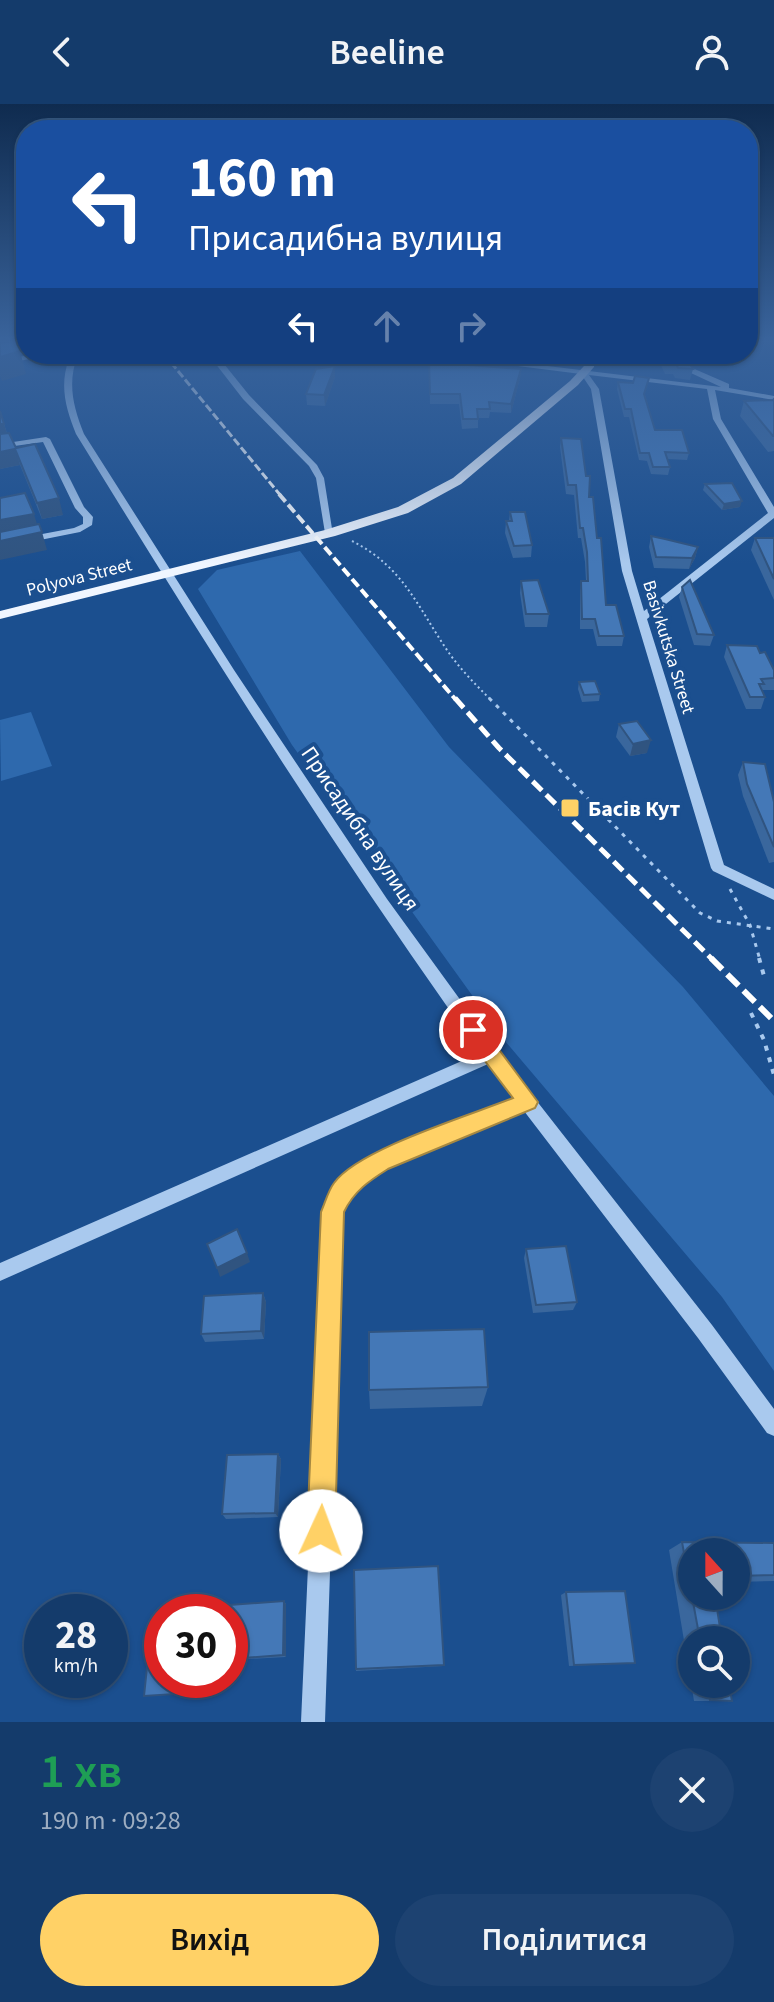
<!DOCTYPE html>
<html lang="uk">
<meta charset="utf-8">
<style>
:root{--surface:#143b6b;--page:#1d4271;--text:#f1f3f6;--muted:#9dadc1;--line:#33557e;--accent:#ffd166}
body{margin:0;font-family:"Source Sans 3",sans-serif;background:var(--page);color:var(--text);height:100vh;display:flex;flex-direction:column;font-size:30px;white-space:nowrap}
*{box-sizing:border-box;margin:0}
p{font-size:26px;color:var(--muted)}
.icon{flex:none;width:44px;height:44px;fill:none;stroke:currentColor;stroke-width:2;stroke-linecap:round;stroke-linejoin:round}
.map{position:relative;height:1618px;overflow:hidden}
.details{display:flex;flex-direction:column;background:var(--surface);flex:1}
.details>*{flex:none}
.hud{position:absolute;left:16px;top:16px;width:742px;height:244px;border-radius:32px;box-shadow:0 2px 6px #0004,0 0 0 2px var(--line);background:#1a4fa0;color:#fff;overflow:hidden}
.needle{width:52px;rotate:339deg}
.tools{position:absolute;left:678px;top:1434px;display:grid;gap:16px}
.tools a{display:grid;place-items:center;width:72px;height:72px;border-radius:50%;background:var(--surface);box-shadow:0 2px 6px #0004,0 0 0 2px var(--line);font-size:40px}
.speed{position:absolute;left:24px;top:1490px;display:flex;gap:16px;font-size:40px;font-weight:700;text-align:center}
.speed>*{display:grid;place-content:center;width:104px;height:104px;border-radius:50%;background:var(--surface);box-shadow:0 2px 6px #0004,0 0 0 2px var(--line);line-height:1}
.speed small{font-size:20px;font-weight:400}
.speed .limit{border:12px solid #d22;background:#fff;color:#111}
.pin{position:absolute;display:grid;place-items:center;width:68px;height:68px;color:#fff;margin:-34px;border:4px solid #fff;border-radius:50%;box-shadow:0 2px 8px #0007}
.me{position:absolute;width:88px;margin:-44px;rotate:2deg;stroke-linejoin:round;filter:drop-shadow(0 0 6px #0008)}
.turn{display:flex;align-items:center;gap:28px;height:168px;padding:0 40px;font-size:36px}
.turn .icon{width:104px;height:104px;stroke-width:2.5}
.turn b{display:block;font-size:56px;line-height:68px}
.lanes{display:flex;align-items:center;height:76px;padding:0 40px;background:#0003;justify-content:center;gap:40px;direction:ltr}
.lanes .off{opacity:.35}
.round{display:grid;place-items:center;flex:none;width:84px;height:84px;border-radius:42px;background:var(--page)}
.head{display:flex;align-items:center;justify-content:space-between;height:136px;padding:0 40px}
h1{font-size:48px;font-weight:600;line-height:60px;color:#1e9e55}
.button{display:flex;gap:16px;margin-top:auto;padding:16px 40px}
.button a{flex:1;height:92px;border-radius:48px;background:var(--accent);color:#111;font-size:32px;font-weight:600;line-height:92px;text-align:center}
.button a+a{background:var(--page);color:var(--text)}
header{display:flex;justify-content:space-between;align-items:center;height:104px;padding:0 40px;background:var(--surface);font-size:36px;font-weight:600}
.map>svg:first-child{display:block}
</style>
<header><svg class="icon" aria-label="back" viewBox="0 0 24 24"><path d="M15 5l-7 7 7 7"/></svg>Beeline<svg class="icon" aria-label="person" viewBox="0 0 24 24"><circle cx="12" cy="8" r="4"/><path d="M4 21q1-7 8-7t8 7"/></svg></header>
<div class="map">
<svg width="774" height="1618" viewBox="0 0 774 1618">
<rect width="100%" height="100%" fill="#1b4f8f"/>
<!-- green -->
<g fill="#2e69ad">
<polygon points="300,447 449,643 683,883 774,992 774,1267 722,1193 505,937 292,641 198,485 217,466"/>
<polygon points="31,608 52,662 1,677 0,616"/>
</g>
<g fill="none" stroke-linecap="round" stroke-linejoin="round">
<!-- path-far2 -->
<path stroke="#a9c9ee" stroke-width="2" stroke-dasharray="2 3" stroke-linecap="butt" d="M 352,437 C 404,463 418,504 449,549 C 461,566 476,581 491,596"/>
<!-- path-far1 -->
<g stroke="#a9c9ee" stroke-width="3" stroke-dasharray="4 6" stroke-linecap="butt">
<polyline points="489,594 700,809 717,817 774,825"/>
<polyline points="730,785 750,821 760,856"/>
</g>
<!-- path -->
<g stroke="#a9c9ee" stroke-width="4" stroke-dasharray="5 7" stroke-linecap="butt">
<polyline points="759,854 764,872"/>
<polyline points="751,909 764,936 774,971"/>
</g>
<!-- minor -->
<g fill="#a9c9ee" fill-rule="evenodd">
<path d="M 33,250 L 78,250 C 67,279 73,302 84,330 L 234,566 L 387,795 L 496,945 L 712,1221 L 774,1305 L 774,1332 L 767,1329 L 698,1234 L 524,1007 L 387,1064 C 367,1075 353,1088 342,1109 L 325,1618 L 301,1618 L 324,1108 L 341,1079 L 366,1057 L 515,996 L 488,960 L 0,1177 L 0,1159 L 480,949 C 336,748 205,540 76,330 C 66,305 59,282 69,255 L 34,254 L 0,261 L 0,257 Z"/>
<polygon points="208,250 216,250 249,291 317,361 324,374 333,431 325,429 316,374 309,362 243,295"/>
<path d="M 425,250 L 447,250 L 721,283 L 650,250 L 660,250 L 729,280 L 729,284 L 774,292 L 774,296 L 715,286 L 721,315 L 774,403 L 774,414 L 647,515 L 724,761 L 774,785 L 774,796 L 713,767 L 711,764 L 622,467 L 591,285 L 581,270 ZM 589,271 L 707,285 L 713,315 L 768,409 L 644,507 L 632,467 L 599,285 Z"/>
<polygon points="46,333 50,335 84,403 93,413 92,421 80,428 0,444 0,438 74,424 83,420 83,413 75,404 43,338 0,344 0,340"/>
</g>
<!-- major -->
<polygon fill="#f0f6ff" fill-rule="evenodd" points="585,250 595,250 594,263 578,281 461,380 408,409 335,432 0,515 0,507 325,426 398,403 453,374 570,277 584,262"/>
<!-- rail-far3 -->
<polyline stroke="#fff" stroke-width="3" stroke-dasharray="8 3" stroke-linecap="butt" points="164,250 281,392"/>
<!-- rail-far2 -->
<polyline stroke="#fff" stroke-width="4" stroke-dasharray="10 4" stroke-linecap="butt" points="279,390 456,596"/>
<!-- rail-far1 -->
<polyline stroke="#fff" stroke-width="5" stroke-dasharray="13 6" stroke-linecap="butt" points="455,594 499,644 713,856"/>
<!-- rail -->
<polyline stroke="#fff" stroke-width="6" stroke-dasharray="16 7" stroke-linecap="butt" points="711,854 774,917"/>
</g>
<!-- wall -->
<g fill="#3a679d">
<polygon points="660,250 681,250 680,254 674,253 693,265 690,276 675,274 673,270 665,270 659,257"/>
<polygon points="429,258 521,265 520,274 511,309 490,308 489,314 478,314 478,324 462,325 459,300 430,300"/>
<polygon points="335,262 335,273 325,302 307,301 306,290"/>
<polygon points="618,278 645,291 655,326 689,349 687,356 667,355 670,363 668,371 651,370 647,357 639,356 629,313 624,313 617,285"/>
<polygon points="774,295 774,347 768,348 740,312 744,297 773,296"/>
<polygon points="0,307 7,329 16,344 63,411 42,415 20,361 0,365"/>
<polygon points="561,334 589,393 597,434 606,501 624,532 622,542 597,542 593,525 580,525 580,487 581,477 586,477 585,458 581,434 578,434 574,391 566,390 560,343"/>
<polygon points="705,380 740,403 722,406 703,386"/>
<polygon points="510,408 532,441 531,453 513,454 505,429 506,417 509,417"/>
<polygon points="651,432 698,443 695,454 689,465 654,464 649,443"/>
<polygon points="755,434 774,434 774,496 751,446"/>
<polygon points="521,477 549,510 547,523 525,523 520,489"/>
<polygon points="682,483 714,531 710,542 694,541 679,493"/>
<polygon points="727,541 760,549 774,566 774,586 762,586 765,593 761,605 746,605 724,553"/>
<polygon points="579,578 600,590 599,597 582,598 578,585"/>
<polygon points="619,620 647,649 630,652 616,633"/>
<polygon points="743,658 774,698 774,758 769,759 743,692 738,671"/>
<polygon points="526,1145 577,1198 573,1206 533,1209 524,1154"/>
<polygon points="263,1189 266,1198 264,1235 205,1238 201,1230"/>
<polygon points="488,1283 482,1302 370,1305 369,1286"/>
<polygon points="278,1350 281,1355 278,1413 226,1415 222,1410"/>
<polygon points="682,1438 774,1439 774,1477 736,1478 736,1448 692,1448 722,1536 692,1536 692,1580 729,1580 732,1597 694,1597 669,1446"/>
<polygon points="566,1488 635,1559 569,1562 561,1491"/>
<polygon points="284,1497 286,1500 286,1553 230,1556 230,1508"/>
<polygon points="444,1561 443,1562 356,1567 356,1565"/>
</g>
<!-- shaded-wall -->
<g fill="#305480">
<polygon points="0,233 6,233 11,250 20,247 26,270 2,277 0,272"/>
<polygon points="335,262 335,273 325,302 324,291"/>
<polygon points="521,265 520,274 511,309 511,300"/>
<polygon points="0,320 4,320 9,336 0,338"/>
<polygon points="15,345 20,361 0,365 0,348"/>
<polygon points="59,394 63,411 42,415 37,399"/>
<polygon points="742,397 740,403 722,406 724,400"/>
<polygon points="34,410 39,427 0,435 0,416"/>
<polygon points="42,428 47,446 0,456 0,437"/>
<polygon points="698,443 695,454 689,465 692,454"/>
<polygon points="651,636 647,649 630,652 633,640"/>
<polygon points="247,1149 250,1158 220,1173 217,1164"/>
<polygon points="263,1189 266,1198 264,1235 261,1227"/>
<polygon points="278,1350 281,1355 278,1413 275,1409"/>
<polygon points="284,1497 286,1500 286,1553 283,1551"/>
<polygon points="192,1576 197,1576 196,1590 191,1589"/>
</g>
<!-- building -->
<g fill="#4478b7" stroke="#305480" stroke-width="2">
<polygon points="15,237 20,247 0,253 0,239"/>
<polygon points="663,250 668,250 690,260 693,265 678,264 676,259 667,259"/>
<polygon points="429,258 521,265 511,300 489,298 490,305 477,305 478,315 463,315 460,290 430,290"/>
<polygon points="335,262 324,291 306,290 316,265"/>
<polygon points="635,272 649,274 644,290 655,326 682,326 689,349 665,348 670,363 653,363 649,349 640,349 631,305 625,305 618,278 633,279"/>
<polygon points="774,295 774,332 773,332 744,297 773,296"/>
<polygon points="0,307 4,320 0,320"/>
<polygon points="9,329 16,344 35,340 59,394 37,399 15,345 0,348 0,330"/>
<polygon points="561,334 581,335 586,372 590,372 589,393 593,393 597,434 601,434 606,501 616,501 624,532 599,532 595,515 582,515 581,477 588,477 587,448 583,424 580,424 576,381 568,381"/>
<polygon points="732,379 742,397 724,400 705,380"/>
<polygon points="25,389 34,410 0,416 0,394"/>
<polygon points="510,408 525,408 532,441 514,442 506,417 512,417"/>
<polygon points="39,420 42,428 0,437 0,428"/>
<polygon points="651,432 665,435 698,443 692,454 656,453"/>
<polygon points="755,434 774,434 774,475"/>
<polygon points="538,476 549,510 526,510 521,477"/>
<polygon points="690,476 714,531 697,530 682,483"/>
<polygon points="727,541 757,542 760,549 765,548 774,566 774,574 761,575 764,580 759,580 765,593 750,593"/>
<polygon points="595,577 600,590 584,591 579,578"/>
<polygon points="637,617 651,636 633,640 619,620"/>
<polygon points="743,658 765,660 774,698 774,743 747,680"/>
<polygon points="237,1125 247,1149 217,1164 207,1140"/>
<polygon points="566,1142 577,1198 536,1201 526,1145"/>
<polygon points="263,1189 261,1227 201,1230 204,1192"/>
<polygon points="484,1225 488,1283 369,1286 369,1228"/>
<polygon points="278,1350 275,1409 222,1410 227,1351"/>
<polygon points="682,1438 774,1439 774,1471 736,1472 736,1448 692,1448 692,1492 715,1492 722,1536 700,1536"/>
<polygon points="438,1462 444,1561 356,1565 354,1466"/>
<polygon points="625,1487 635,1559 574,1561 566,1488"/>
<polygon points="284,1497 283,1551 230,1555 229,1501"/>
<polygon points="151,1525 162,1525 162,1576 192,1576 191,1589 144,1592"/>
<polygon points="707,1580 729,1580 732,1597 710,1596"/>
</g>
<!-- sky -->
<linearGradient id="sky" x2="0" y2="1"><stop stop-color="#0f2b4f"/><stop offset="0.51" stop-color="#39639b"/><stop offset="1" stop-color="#39639b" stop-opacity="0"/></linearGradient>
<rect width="774" height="460" fill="url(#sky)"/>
<!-- route -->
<path fill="#ffd166" stroke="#a68842" stroke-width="2" d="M 473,917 L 480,920 L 538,998 L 535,1004 L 388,1065 C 369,1077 354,1087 344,1108 L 335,1427 L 331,1437 L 321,1441 L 311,1437 L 307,1427 L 321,1108 C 325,1099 328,1087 334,1079 C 358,1045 471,1011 513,994 L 466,932 L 463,926 L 466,920 Z"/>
<!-- markers -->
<rect fill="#ffd166" stroke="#1b4f8f" stroke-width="3" x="560" y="694" width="20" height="20" rx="4"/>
<g text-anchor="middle" stroke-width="8" stroke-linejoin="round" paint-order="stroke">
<!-- far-street labels -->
<g font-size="18" fill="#fff" stroke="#1b4f8f">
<text transform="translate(79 473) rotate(-14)" y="6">Polyova Street</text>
<text transform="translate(669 543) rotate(73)" y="6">Basivkutska Street</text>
</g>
<!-- poi labels -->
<g font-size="22" font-weight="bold" fill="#fff" stroke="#1b4f8f" text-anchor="start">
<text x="588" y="712">Басів Кут</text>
</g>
<!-- street labels -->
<g font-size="22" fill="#fff" stroke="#1b4f8f">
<text transform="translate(361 724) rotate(56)" y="8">Присадибна вулиця</text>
</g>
</g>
</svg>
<div class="tools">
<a><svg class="needle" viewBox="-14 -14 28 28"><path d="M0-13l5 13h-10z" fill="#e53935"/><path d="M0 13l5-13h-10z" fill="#9dadc1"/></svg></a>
<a><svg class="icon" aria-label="search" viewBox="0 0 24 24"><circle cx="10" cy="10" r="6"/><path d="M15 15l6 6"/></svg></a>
</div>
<div class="speed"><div>28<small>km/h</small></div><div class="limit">30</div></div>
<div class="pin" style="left:473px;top:926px;background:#d93025"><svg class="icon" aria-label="arrive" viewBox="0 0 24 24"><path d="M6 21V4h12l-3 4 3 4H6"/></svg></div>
<svg class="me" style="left:321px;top:1427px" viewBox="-20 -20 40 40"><circle r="19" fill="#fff"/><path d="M0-13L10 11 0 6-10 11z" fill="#ffd166"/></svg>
<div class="hud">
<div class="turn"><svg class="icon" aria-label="left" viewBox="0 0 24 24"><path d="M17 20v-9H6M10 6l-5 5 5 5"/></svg><div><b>160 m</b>Присадибна вулиця</div></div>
<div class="lanes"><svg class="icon" aria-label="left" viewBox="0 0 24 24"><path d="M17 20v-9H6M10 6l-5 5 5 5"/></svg><svg class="icon off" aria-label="ahead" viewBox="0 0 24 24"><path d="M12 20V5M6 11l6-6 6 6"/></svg><svg class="icon off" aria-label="right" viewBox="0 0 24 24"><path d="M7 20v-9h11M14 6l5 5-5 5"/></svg></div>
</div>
</div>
<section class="details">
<div class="head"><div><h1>1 хв</h1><p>190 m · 09:28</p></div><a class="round"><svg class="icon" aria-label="close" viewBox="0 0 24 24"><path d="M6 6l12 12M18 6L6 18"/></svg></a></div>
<div class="button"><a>Вихід</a><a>Поділитися</a></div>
</section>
